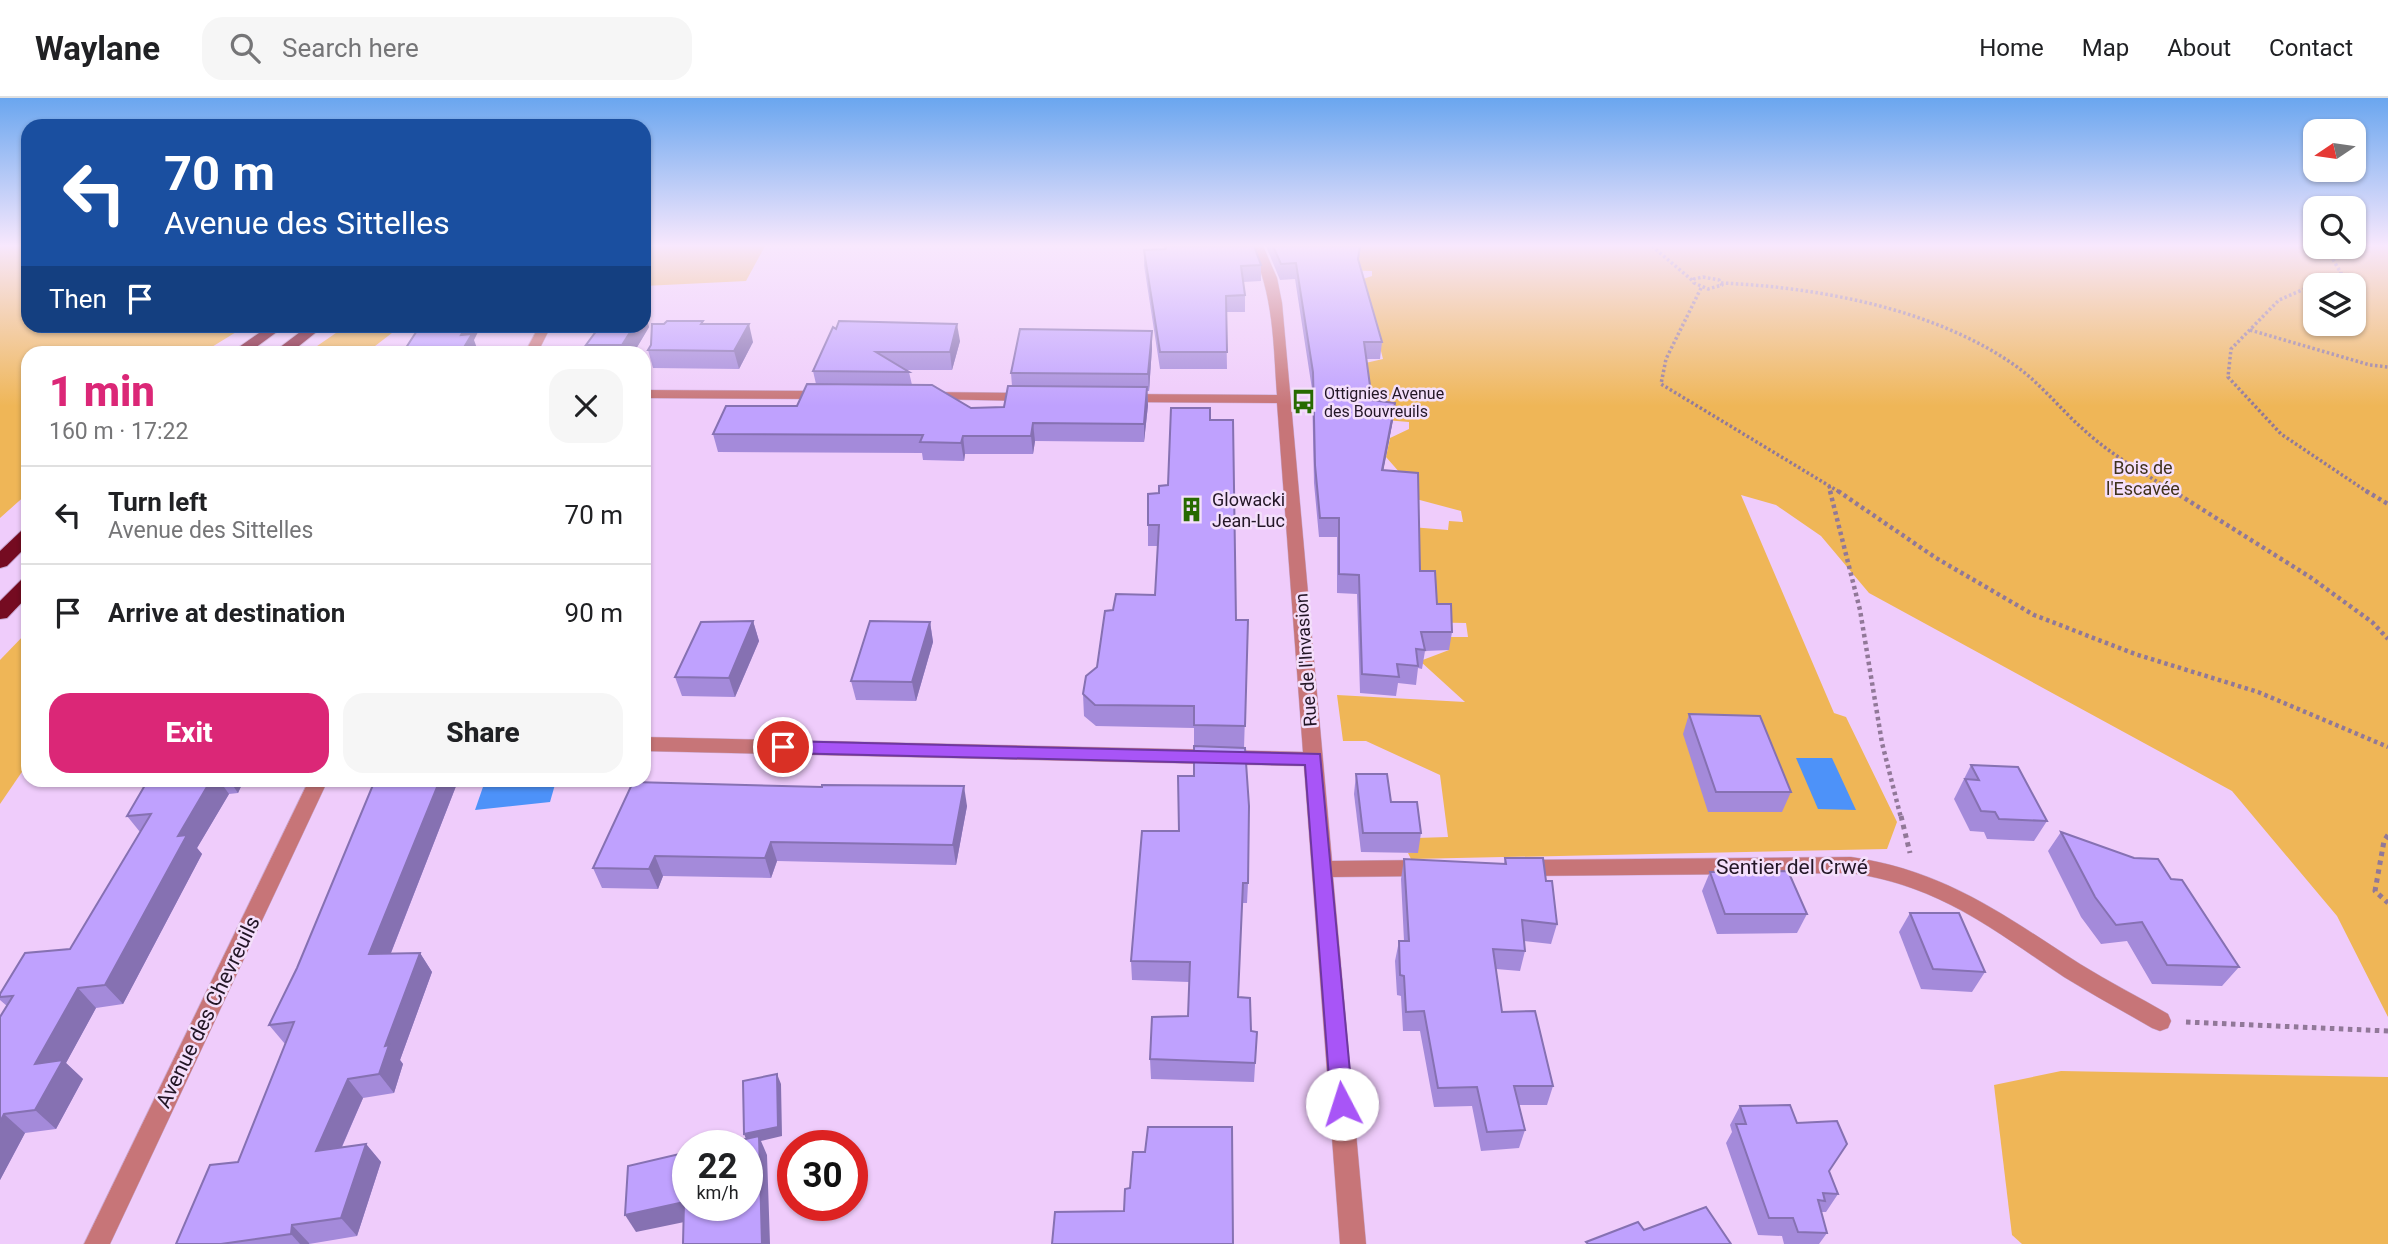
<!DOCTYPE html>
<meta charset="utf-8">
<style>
:root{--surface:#fff;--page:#f6f6f6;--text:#202124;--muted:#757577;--line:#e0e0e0;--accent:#db2777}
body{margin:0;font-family:Roboto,sans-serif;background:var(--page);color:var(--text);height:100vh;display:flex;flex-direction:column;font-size:26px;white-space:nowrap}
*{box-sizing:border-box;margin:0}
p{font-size:23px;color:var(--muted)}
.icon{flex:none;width:38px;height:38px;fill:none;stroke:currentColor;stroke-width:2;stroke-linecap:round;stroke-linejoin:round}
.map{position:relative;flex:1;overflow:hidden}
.panel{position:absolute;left:21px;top:248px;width:630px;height:441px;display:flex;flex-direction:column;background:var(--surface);border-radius:21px;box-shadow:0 2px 5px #0004}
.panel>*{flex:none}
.banner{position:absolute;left:21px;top:21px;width:630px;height:214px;border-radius:21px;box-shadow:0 2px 5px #0004;background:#1a4fa0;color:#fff;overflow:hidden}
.needle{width:46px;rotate:257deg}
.buttons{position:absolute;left:2303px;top:21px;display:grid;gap:14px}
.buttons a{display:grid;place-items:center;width:63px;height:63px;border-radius:14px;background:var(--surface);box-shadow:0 2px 5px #0004;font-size:35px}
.speed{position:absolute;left:672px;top:1032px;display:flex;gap:14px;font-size:35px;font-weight:700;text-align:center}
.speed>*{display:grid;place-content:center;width:91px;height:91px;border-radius:50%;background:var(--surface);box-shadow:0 2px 5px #0004;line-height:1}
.speed small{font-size:18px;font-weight:400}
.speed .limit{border:10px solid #d22;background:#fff;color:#111}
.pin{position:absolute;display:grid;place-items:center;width:60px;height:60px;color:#fff;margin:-30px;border:4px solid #fff;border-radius:50%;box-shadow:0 2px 7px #0007}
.me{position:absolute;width:77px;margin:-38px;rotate:355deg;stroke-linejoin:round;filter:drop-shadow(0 0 5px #0008)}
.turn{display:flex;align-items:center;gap:24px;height:147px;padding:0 28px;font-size:32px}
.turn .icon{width:91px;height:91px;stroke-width:2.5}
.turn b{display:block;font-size:49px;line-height:60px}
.then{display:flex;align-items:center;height:66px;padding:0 28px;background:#0003;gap:14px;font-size:26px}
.round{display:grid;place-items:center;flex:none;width:74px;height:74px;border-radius:21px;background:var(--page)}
.head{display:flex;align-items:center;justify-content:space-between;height:119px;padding:0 28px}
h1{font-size:42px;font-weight:800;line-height:52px;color:var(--accent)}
.primary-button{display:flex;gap:14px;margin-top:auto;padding:14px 28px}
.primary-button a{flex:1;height:80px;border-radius:21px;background:var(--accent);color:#fff;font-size:28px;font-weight:800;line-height:80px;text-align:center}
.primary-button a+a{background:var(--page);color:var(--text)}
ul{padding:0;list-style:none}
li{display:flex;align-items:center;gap:21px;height:98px;padding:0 28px;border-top:2px solid var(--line)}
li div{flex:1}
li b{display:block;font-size:26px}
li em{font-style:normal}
header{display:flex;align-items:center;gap:42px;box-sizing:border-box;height:98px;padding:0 35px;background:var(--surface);border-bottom:2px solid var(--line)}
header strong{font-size:33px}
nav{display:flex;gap:38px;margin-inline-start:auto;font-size:24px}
.search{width:490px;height:63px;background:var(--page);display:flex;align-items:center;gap:18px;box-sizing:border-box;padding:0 24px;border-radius:21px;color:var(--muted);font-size:26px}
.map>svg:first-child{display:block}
</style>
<header>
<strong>Waylane</strong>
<div class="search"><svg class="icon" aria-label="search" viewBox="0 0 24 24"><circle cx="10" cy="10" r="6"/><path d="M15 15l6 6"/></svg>Search here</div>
<nav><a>Home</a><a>Map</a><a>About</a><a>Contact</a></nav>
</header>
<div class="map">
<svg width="2388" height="1146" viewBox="0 0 2388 1146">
<rect width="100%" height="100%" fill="#efccfb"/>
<!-- green -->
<g fill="#efb657" fill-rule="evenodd">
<polygon points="0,148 28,148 28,228 246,228 202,255 28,256 28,395 0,420"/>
<polygon points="644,148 765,148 746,183 644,188"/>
<path d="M 1311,148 L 2388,148 L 2388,919 L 2337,818 L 2232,693 L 1869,495 L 1821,438 L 1776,407 L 1741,397 L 1834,615 L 1846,619 L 1897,724 L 1887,751 L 1411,761 L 1408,755 L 1418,754 L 1416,740 L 1448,739 L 1440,677 L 1366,643 L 1343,643 L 1337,597 L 1465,604 L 1420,563 L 1449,552 L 1449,539 L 1468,539 L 1466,525 L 1412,524 L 1417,477 L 1411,429 L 1448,432 L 1449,423 L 1463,424 L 1461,413 L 1416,401 L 1415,392 L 1386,359 L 1390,340 L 1409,331 L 1409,324 L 1385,322 L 1365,309 L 1361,266 L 1383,261 L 1363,181 L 1372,178 L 1372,173 L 1314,171 ZM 2315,187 L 2354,187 L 2354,226 L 2315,226 Z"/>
<polygon points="346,228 401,228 366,255 307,255"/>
<polygon points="28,533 28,665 0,706 0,562"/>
<polygon points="2061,973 2388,979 2388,1146 2022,1146 2012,1137 1994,987"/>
</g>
<!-- water -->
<g fill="#4d92f9">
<polygon points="1796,660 1832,660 1856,712 1818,711"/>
<polygon points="516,683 556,683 550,704 475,712 484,686"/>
</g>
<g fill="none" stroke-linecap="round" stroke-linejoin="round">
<defs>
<g id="street">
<path d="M 1251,148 L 1263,148 L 1277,180 L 1282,205 L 1332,763 L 1424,762 L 1431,764 L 1434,770 L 1431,776 L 1424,778 L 1333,779 L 1366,1146 L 1340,1146 L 1304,668 L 644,653 L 644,639 L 1303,654 L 1277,305 L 1124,304 L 1117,300 L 1124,296 L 1277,297 C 1273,242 1274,200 1251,148 Z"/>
<polygon points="539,228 551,228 537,256 524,256"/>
<polygon points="644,292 823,293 830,297 823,301 644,300"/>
<polygon points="928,294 1029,295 1036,299 1029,303 923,301 923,295"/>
<polygon points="309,682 328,682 110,1146 84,1146"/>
<path d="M 1851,759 C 1946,773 2002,816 2080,866 C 2109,884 2139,899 2168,916 L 2171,923 L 2168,930 L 2160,933 L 2152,930 C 2123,913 2093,897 2064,879 C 1992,831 1940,788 1851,775 L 1522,778 L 1515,776 L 1512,770 L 1515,764 L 1522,762 Z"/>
</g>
<g id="highway">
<polygon points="269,228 285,228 247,256 229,256"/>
<polygon points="308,228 324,228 289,256 271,256"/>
<polygon points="28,431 28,447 7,468 0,470 0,453 21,433"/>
<polygon points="28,480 28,498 7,520 0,521 0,503 21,482"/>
</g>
</defs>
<!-- street casing -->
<use href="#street" stroke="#caabd5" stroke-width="1"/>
<!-- highway casing -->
<use href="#highway" stroke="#caabd5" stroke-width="2"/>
<!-- path-far2 -->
<g stroke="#917898" stroke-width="3.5" stroke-dasharray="2.5 2.5" stroke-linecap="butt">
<polyline points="1652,148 1693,183"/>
<polyline points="2312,148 2332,160 2341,175 2279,202 2231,251 2228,279 2281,336 2369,395"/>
<polygon points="1703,179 1719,182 1722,187 1708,191 1694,185 1694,181"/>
<path d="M 1721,185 C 1816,189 1930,210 2010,264 C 2038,282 2059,310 2084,332 C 2111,357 2145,376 2176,395"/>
<polyline points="1701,190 1666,261 1661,286 1841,395"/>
<polyline points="2250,232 2370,267 2388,269"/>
<polyline points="1829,388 1831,395"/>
</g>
<!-- path-far1 -->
<g stroke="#917898" stroke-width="4.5" stroke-dasharray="3.5 3.5" stroke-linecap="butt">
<polyline points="1830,393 1860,512 1882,645 1901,720"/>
<polyline points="1838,393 1936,460 2034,517 2135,556 2258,594 2388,649"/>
<polyline points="2173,393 2310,479 2372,524 2388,541"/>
<polyline points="2366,393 2388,406"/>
</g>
<!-- path -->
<g stroke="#917898" stroke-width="5" stroke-dasharray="4.5 4.5" stroke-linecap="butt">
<polyline points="1901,718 1910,755"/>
<polyline points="2388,737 2384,743 2375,793 2388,805"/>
<polyline points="2186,924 2388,933"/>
</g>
<!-- street -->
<use href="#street" fill="#c77578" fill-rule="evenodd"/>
<!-- highway -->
<use href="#highway" fill="#750b21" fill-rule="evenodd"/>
</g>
<!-- wall -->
<g fill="#a48ada">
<polygon points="1164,148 1254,148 1261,167 1261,183 1243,184 1245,197 1245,214 1226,214 1227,271 1160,271 1144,167 1144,152 1164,151"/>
<polygon points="1266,148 1360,148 1358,162 1382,244 1380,261 1366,261 1372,302 1393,322 1383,373 1420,473 1452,534 1449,552 1425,553 1422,571 1418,570 1416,587 1398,585 1396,598 1360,595 1357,496 1337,495 1337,439 1319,439 1314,385 1312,291 1295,181 1280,182"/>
<polygon points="644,213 649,229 633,256 589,256 586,247"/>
<polygon points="704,226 753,244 739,271 653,270 648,252"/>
<polygon points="836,231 960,243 952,272 906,272 909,274 912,287 971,310 1004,309 1012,288 1011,275 1152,250 1149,293 1147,293 1148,307 1144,344 1035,343 1033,356 965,356 964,363 923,362 922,355 718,354 713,336 797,308 816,286 813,273"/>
<polygon points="1210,322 1236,522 1248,522 1244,650 1248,785 1247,805 1242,805 1238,899 1251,933 1257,934 1254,984 1151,981 1150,961 1188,918 1189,884 1132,882 1131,863 1179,733 1194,678 1194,630 1096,628 1084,618 1083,596 1097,569 1113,512 1155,497 1158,448 1148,448 1148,427 1159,395 1168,387"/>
<polygon points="753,523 759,543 735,599 682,598 675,579"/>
<polygon points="930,524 933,544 916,603 856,602 851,583"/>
<polygon points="1689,616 1791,694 1782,714 1708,714 1683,636"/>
<polygon points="1971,667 2047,723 2034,743 1987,741 1984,734 1970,733 1954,701"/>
<polygon points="1356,676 1421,735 1418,755 1361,754 1354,696"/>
<polygon points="148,682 244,682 238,695 229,696 197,750 202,756 123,906 96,910 66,965 83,981 56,1031 25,1035 0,1082 7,908 0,902 0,896 70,851 140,734 127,718"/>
<polygon points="458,683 391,855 420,855 432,874 400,962 403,966 394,995 363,1000 342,1049 366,1046 381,1064 357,1138 309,1146 176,1146 238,1064 285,946 269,927"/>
<polygon points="633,684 967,708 956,767 777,763 771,780 663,778 658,791 602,790 593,770"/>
<polygon points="2061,734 2171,781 2239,869 2222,888 2152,886 2127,843 2101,846 2081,819 2048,753"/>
<polygon points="1505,760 1546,783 1557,826 1551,846 1524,843 1525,853 1520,873 1496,871 1502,914 1553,988 1547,1007 1519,1007 1525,1032 1519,1050 1481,1053 1472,1008 1434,1009 1420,933 1403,933 1401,898 1397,897 1395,863 1399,843 1404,843 1401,781 1404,761 1504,766"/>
<polygon points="1710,774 1807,816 1797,835 1717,836 1702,793"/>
<polygon points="1910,815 1985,874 1972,894 1921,891 1899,834"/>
<polygon points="1740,1008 1797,1025 1829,1074 1838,1096 1826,1114 1821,1114 1827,1135 1819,1146 1784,1146 1782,1138 1758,1137 1726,1045 1732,1034 1730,1027"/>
</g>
<!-- shaded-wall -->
<g fill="#8671b2">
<polygon points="644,213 649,229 633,256 625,256 622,247 634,228 644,228"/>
<polygon points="749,226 753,244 739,271 734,253"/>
<polygon points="957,226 960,243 952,272 950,254"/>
<polygon points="466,228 481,228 474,242 478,253 477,256 460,256 461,237"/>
<polygon points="1152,233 1152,250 1149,293 1148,276"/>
<polygon points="1147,289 1148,307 1144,344 1144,326"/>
<polygon points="1395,305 1393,322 1380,390 1382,372"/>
<polygon points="1033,325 1035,343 1033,356 1031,338"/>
<polygon points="963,338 965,356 964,363 961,345"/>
<polygon points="753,523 759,543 735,599 729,580"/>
<polygon points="930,524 933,544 916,603 912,584"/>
<polygon points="211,682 219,682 229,696 197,750 202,756 123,906 105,887 178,738"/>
<polygon points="229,682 244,682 238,695"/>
<polygon points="440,682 458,683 383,875 369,856"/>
<polygon points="964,688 967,708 956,767 953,747"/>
<polygon points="771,744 777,763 771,780 765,760"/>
<polygon points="655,758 663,778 658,791 649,771"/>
<polygon points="420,855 432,874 400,962 403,966 394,995 379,976 385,948"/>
<polygon points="78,890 96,910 66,965 83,981 56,1031 35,1012 35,966"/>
<polygon points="777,976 781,986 782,1038 761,1043 767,1057 770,1146 762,1146 748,1046 744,1036"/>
<polygon points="348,981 363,1000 332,1071 316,1053"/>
<polygon points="4,1016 25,1035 0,1082 0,1024"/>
<polygon points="366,1046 381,1064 357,1138 341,1120"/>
<polygon points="684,1104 694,1122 636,1134 625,1117"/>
<polygon points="292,1127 309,1145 309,1146 300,1146 291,1136"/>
</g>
<!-- building -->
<g fill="#bfa1fe" stroke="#8671b2" stroke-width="2">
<polygon points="1166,148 1254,148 1261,167 1241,168 1245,197 1226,198 1227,254 1160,254 1144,152 1166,151"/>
<polygon points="1273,148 1360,148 1358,161 1382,244 1364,244 1372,302 1395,305 1382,372 1418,375 1420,473 1435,473 1437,506 1451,506 1452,534 1421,534 1425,552 1416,551 1418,568 1397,566 1399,579 1362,576 1359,477 1339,476 1339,420 1320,420 1315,367 1313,274 1296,165 1281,166"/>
<polygon points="667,223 703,223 701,226 749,226 734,253 648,252 651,247 652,226 664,226"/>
<polygon points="839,223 957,226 950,254 876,254 909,274 813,273 833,229 836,231"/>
<polygon points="420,228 466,228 461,237 472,236 460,256 402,256"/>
<polygon points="600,228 634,228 622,247 586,247"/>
<polygon points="1020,231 1152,233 1148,276 1011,275"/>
<polygon points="807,286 932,287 971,310 1004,309 1008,288 1147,289 1144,326 1033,325 1031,338 963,338 961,345 920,344 923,337 713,336 726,308 797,308"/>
<polygon points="1171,310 1210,310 1210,322 1233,322 1236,522 1248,522 1245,628 1194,627 1194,608 1095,607 1083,596 1086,578 1097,569 1105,513 1113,512 1116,496 1155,497 1159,427 1148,427 1148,396 1159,395 1159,388 1168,387"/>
<polygon points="753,523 729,580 675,579 701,524"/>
<polygon points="870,523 930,524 912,584 851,583"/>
<polygon points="1689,616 1760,618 1791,694 1716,694"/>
<polygon points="1194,648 1245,650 1249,708 1248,785 1243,785 1238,899 1250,900 1251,933 1257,934 1255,965 1150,961 1152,919 1188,918 1190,864 1131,863 1142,733 1179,733 1178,678 1194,678"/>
<polygon points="1971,667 2018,669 2047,723 1999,721 1995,714 1981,713 1965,681 1979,682"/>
<polygon points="1356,676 1387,676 1391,704 1417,704 1421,735 1363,735"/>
<polygon points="148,682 211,682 178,738 187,737 105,887 78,890 35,966 63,962 35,1012 4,1016 0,1024 0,919 13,898 0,899 0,896 25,855 70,851 151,716 127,718"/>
<polygon points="375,682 440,682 369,856 420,855 385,948 389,947 379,976 348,981 316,1053 366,1046 341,1120 292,1127 291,1136 221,1146 176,1146 210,1067 238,1064 294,924 269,927 297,870"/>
<polygon points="633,684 822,689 822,687 964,688 953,747 771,744 765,760 655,758 649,771 593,770"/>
<polygon points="2061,734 2134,760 2158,761 2171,781 2182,782 2239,869 2167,867 2142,824 2116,827 2095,799"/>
<polygon points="1505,760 1543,760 1546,783 1552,783 1557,826 1522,822 1525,853 1493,851 1502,914 1535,913 1553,988 1514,988 1525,1032 1487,1034 1477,989 1438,990 1424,913 1406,914 1404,878 1400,877 1399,843 1409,843 1404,761 1506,766"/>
<polygon points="1788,773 1807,816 1725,816 1710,774"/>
<polygon points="1910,815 1959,815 1985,874 1933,871"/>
<polygon points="777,976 778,1029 744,1036 743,983"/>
<polygon points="1790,1007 1797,1025 1837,1023 1847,1046 1829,1073 1838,1096 1823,1095 1825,1103 1818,1102 1827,1135 1798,1134 1793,1120 1769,1120 1736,1026 1746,1026 1740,1008"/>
<polygon points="1148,1029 1232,1029 1233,1146 1052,1146 1055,1114 1124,1113 1125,1091 1130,1090 1133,1054 1145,1054"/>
<polygon points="759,1038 762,1146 683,1146 684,1104 625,1117 628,1068 688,1054 688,1108 747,1108 747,1048 714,1048"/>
<polygon points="1706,1109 1731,1146 1588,1146 1586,1144 1638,1124 1644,1132"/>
</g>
<!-- sky -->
<linearGradient id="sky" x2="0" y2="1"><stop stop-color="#6aa6ef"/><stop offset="0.48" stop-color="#f8e8fd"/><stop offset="1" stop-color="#f8e8fd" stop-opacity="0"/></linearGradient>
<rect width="2388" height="308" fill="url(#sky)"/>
<!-- route -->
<polygon fill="#a855f7" stroke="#6d37a1" stroke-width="2" points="783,643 1320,656 1353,1006 1349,1013 1342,1016 1334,1013 1331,1006 1305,667 783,655 775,649"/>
<!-- icons -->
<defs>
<symbol id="bus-bare" viewBox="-9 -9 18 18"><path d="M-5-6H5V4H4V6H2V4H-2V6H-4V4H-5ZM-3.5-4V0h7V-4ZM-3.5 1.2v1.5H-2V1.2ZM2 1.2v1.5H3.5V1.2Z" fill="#276a00" stroke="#f4dffb" stroke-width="2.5" paint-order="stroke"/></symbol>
<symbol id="building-bare" viewBox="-9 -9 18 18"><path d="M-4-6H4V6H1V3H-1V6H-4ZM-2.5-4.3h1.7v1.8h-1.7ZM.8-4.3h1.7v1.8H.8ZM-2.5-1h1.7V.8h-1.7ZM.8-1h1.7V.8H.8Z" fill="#276a00" stroke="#f4dffb" stroke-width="2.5" paint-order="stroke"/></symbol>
</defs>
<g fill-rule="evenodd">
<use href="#bus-bare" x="1286" y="286" width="35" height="35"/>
<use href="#building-bare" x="1174" y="394" width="35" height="35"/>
</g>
<g text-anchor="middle" stroke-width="5" stroke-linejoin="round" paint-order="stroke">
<!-- far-poi labels -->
<g font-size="16" fill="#231626" stroke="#f4dffb" text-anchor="start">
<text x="1324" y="301">Ottignies Avenue<tspan x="1324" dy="18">des Bouvreuils</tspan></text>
</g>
<!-- park labels -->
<g font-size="18" fill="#40321c" stroke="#f4dffb">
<text x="2143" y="376">Bois de<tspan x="2143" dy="21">l'Escavée</tspan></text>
</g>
<!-- poi labels -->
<g font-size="18" fill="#231626" stroke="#f4dffb" text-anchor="start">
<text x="1212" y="408">Glowacki<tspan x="1212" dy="21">Jean-Luc</tspan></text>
</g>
<!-- street labels -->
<g font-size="18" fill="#231626" stroke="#f4dffb">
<text transform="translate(1306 562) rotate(-94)" y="6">Rue de l'Invasion</text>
</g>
<!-- near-street labels -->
<g font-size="21" fill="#231626" stroke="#f4dffb">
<text x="1792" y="776">Sentier del Crwé</text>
<text transform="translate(208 914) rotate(-64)" y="7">Avenue des Chevreuils</text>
</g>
</g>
</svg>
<div class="buttons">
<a><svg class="needle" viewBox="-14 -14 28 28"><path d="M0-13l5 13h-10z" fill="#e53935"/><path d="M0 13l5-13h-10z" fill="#757577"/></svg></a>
<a><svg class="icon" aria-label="search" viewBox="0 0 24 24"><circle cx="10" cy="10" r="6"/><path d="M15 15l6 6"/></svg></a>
<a><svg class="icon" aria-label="layers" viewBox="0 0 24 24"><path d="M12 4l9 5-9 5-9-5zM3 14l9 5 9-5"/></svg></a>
</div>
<div class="speed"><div>22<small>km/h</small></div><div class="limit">30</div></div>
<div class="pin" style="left:783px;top:649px;background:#d93025"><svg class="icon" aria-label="arrive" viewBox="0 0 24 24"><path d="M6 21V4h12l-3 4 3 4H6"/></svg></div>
<svg class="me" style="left:1342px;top:1006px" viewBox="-20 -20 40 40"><circle r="19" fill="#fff"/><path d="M0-13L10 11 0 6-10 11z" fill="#a855f7"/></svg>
<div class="banner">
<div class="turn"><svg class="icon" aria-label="left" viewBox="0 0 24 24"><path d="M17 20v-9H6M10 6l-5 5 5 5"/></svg><div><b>70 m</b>Avenue des Sittelles</div></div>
<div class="then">Then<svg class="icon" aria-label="arrive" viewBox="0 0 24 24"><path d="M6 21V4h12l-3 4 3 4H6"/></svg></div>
</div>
<section class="panel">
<div class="head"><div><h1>1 min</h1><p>160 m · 17:22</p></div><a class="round"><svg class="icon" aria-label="close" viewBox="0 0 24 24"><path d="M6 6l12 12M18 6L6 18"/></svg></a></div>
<ul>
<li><svg class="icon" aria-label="left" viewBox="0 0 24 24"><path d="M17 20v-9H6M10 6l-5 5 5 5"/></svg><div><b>Turn left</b><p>Avenue des Sittelles</p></div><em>70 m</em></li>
<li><svg class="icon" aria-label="arrive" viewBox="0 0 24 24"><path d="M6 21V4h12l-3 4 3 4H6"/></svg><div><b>Arrive at destination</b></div><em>90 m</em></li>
</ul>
<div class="primary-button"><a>Exit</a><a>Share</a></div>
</section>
</div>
